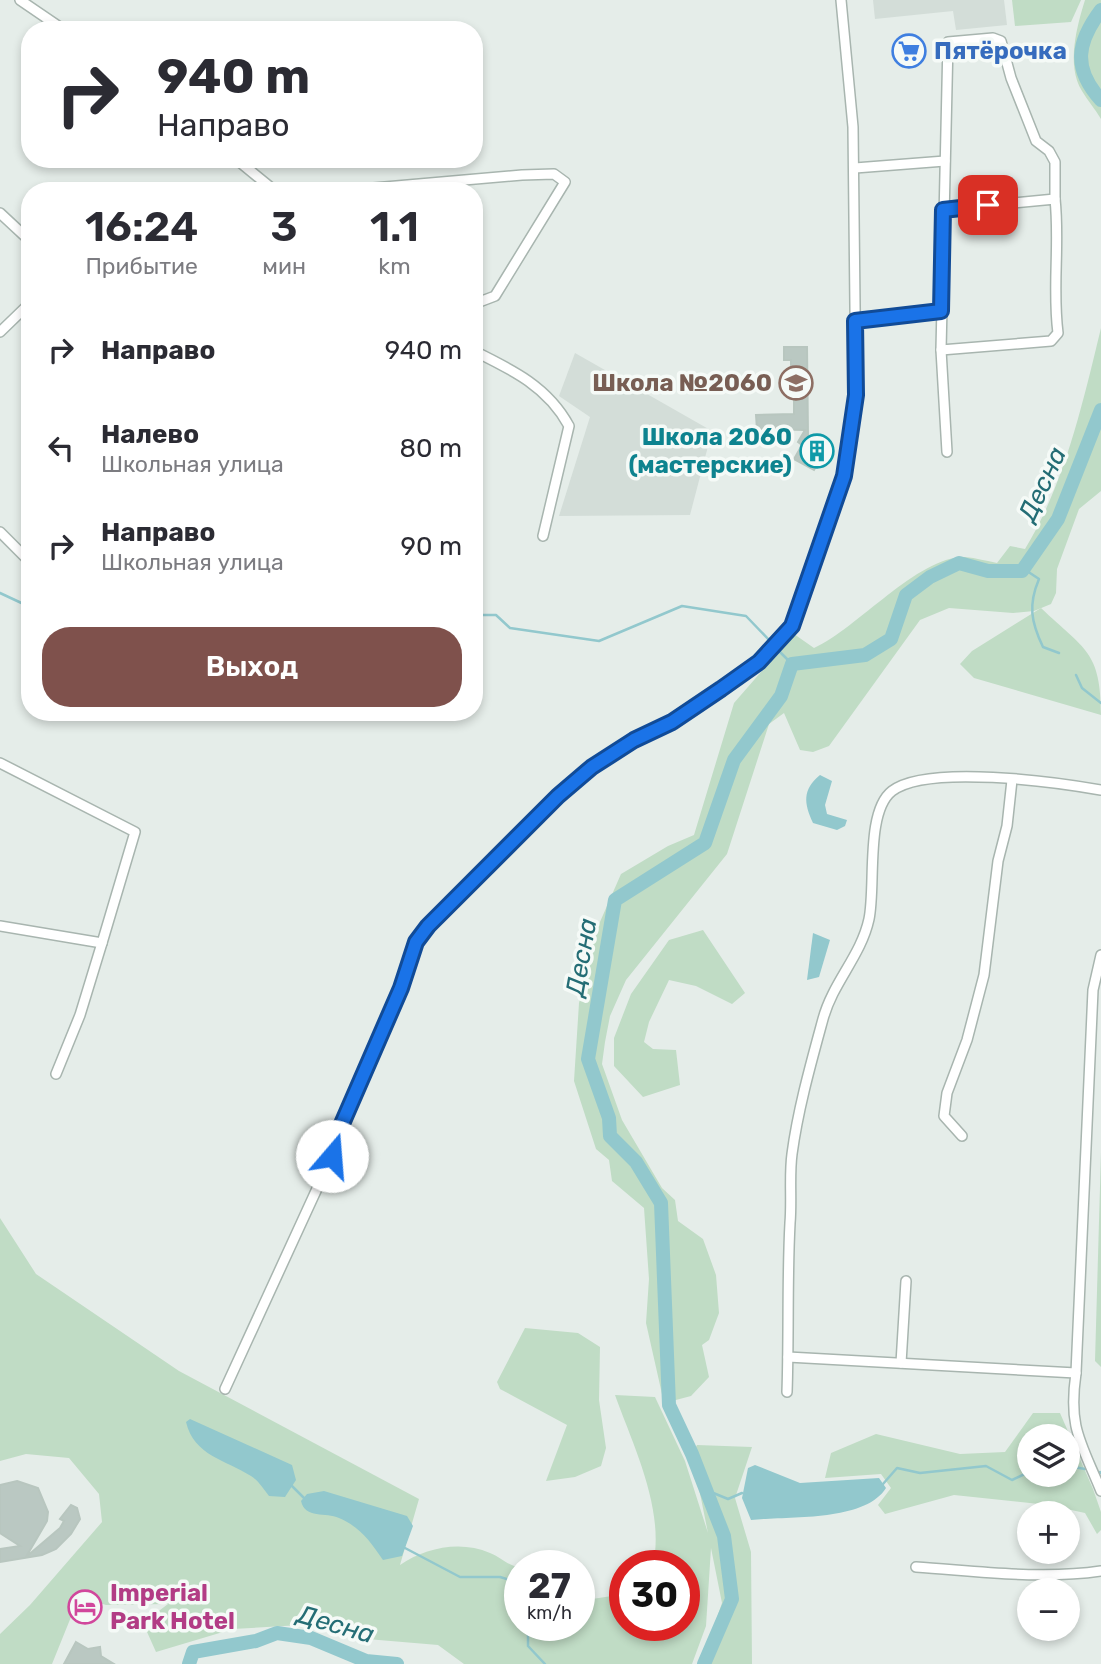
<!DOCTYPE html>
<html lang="ru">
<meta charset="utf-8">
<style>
:root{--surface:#fff;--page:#f2f2f3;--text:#2b2b33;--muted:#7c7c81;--accent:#7f514c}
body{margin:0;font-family:Rubik,sans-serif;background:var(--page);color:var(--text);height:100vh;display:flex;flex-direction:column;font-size:26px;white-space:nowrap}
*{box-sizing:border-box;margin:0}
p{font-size:23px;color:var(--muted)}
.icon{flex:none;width:38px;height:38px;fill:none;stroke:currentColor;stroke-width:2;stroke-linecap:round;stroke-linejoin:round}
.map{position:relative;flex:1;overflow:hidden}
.details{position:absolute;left:21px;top:182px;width:462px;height:539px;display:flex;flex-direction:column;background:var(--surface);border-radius:28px;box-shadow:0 4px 10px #0003}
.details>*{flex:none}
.guide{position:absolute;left:21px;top:21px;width:462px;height:147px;border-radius:28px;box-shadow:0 4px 10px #0003;background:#fff;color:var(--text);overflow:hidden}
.tools{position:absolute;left:1017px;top:1424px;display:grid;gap:14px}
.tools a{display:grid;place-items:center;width:63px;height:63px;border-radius:50%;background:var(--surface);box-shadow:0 4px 10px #0003;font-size:35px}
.speed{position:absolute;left:504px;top:1550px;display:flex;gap:14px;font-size:35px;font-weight:700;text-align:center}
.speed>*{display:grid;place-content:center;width:91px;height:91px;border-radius:50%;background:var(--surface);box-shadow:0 4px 10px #0003;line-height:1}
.speed small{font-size:18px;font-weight:400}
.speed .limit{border:10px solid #d22;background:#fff;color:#111}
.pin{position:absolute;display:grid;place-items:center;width:60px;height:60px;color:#fff;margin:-30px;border-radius:14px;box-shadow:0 4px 10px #0006}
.me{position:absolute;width:77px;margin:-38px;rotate:18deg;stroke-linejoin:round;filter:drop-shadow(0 0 5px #0008)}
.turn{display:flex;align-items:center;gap:24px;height:147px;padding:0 21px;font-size:32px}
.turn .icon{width:91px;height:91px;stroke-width:2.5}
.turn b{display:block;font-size:49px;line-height:60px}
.eta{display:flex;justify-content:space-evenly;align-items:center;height:119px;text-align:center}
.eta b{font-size:42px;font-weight:600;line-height:49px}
.cta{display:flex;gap:14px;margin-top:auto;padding:14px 21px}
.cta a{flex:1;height:80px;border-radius:28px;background:var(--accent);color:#fff;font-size:28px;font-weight:600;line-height:80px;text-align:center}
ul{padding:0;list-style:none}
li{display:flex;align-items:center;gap:21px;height:98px;padding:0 21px}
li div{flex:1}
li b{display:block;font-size:26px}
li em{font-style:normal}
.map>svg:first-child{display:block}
</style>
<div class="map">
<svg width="1101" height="1664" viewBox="0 0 1101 1664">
<rect width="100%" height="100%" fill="#e5ede9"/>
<!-- built -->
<g fill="#d3ddd8">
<polygon points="873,0 1004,0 1007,25 956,30 953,11 875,19"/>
<polygon points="575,353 712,431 690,515 559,516 590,417 559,396"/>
</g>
<!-- green -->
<g fill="#c0dcc5" fill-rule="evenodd">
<polygon points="1012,0 1081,0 1071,22 1015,26"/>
<path d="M 1085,0 L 1101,0 L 1101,119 C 1095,109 1088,101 1082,91 C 1066,65 1077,26 1085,0 Z"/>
<path d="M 1101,328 L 1101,491 L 1079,509 L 1057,569 L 1056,593 L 1051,604 L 1034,611 L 1013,613 L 949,608 L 920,620 L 829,746 L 813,752 L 800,750 L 784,713 L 769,724 L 727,854 L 626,980 L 610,1016 L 605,1042 L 602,1064 L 622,1120 L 662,1188 L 675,1200 L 678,1221 L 703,1239 L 716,1275 L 719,1313 L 709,1340 L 702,1345 L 709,1377 L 691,1396 L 672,1401 L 662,1394 L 646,1323 L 649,1279 L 644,1208 L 612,1181 L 609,1160 L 596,1149 L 574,1081 L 579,1003 L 596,931 L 621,874 L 668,846 L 694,835 L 734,703 L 794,634 L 814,648 C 858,628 918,556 965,557 C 976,558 987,561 997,563 L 1010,546 L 1025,549 C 1065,483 1083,402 1101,328 Z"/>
<path d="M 1041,608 C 1085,650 1101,651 1101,715 L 974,678 L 960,664 L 972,651 Z"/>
<polygon points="703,930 745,993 732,1004 696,986 669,980 649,1022 644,1042 653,1049 676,1050 680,1085 643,1097 614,1066 614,1038 631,994 669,940"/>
<polygon points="1101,1152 1101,1367 1095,1361"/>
<path d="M 0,1218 L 36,1274 L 179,1371 L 419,1499 L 400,1565 C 425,1548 460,1540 490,1553 C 501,1557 507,1566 520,1567 L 520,1626 L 579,1626 L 579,1601 L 625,1594 L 625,1626 L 684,1626 L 684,1566 L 653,1566 C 665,1509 634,1448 615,1395 L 655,1397 L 685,1461 L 708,1533 L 692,1454 L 697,1445 L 752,1447 L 735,1498 L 751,1552 L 752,1664 L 701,1664 L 722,1603 L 711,1548 L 706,1626 L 692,1664 L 464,1664 L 438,1645 L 367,1639 L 301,1625 L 233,1629 L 156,1652 L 143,1623 L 168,1604 L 106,1605 L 85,1598 L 71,1617 L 52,1664 L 0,1664 L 0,1634 L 30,1605 L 102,1522 L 99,1494 L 69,1458 L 26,1454 L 0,1461 Z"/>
<polygon points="525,1328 578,1333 600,1347 599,1400 606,1448 601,1466 575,1477 546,1481 567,1425 500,1389 497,1382"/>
<path d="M 1033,1413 L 1060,1413 L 1093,1489 L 1101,1512 L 1101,1530 L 1097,1534 L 1085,1513 L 1048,1505 L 954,1495 L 885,1514 L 878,1505 L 891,1488 L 881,1474 L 825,1478 L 831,1453 L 876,1434 L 960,1454 L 1005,1452 ZM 1029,1437 L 1068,1437 L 1068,1475 L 1029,1475 Z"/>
</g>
<!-- water -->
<g fill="#92c8cd">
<path d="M 820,775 L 832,781 L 825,805 L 827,814 L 847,820 L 845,826 L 837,830 L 813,823 C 804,803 802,790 820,775 Z"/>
<polygon points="813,933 830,940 819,977 807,980"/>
<path d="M 190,1419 L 292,1465 L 296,1480 L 285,1497 L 269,1496 C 264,1490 258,1480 251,1476 C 226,1460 194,1456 186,1422 Z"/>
<path d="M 755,1465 L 800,1483 L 879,1478 L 886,1488 C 865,1522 788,1516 751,1520 L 742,1498 L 748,1468 Z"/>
<path d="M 324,1491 L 407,1516 L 413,1526 L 402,1556 L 383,1560 C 370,1541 360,1527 339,1518 C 326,1512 305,1519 301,1501 L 307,1494 Z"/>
</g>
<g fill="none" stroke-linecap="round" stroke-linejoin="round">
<!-- stream -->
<g stroke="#92c8cd" stroke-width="2.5">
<path d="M 1024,569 L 1039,579 C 1028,605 1031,622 1043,647 L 1059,653"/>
<polyline points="0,593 30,607"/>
<polyline points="478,615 496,615 510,628 599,641 682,606 746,616 772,643"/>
<polyline points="776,648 792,664"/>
<polyline points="1076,675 1082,688 1101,703"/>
<polyline points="1068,1466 1085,1469"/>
<polyline points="1100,1472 1101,1473"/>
<polyline points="883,1484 897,1468 920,1473 986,1466 1012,1480 1029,1472"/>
<polyline points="292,1486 304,1498"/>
<polyline points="706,1490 728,1499 742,1493"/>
<polyline points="405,1548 460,1577 500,1577 520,1583"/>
<polyline points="528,1626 528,1646 545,1664"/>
<polyline points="706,1660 708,1664"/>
</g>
<!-- river -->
<g stroke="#92c8cd" stroke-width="14">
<path d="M 1101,10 C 1077,42 1072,68 1101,100"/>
<polyline points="189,1664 193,1652 256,1641 277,1633 311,1638 366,1661 397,1664"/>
<polyline points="704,1664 732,1599 724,1536 692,1454 669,1405 661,1203 636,1162 610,1136 609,1118 588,1059 615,900 705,843 734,760 781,696 792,664 865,655 891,639 906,595 930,577 959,563 988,571 1022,571 1058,519 1101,410"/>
</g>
</g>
<!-- building -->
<g fill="#bac8c2" stroke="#b8c6bf" stroke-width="2">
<polygon points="784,347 807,347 808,436 827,447 814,470 794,459 802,445 798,442 805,430 757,429 756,415 794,414 794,389 784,389 784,377 791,377 791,360 784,360"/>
<polygon points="17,1481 38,1488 48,1512 47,1521 26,1557 60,1528 64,1521 60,1519 71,1505 77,1508 80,1519 71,1534 56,1549 42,1555 0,1562 0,1549 20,1546 0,1533 0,1485"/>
<polygon points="76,1642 88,1649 100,1647 101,1656 114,1664 64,1664"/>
</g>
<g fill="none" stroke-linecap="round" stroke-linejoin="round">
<defs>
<g id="minor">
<polyline points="20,0 64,30"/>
<polyline points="236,159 275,191"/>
<polyline points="855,168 945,161"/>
<polyline points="339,191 522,175 554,174 565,182 495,296 474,304"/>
<polyline points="0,213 29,240 30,245"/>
<polyline points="855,321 941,311"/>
<polyline points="0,332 30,303"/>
<path d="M 941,350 L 1051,341 L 1058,333 C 1052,288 1060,244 1055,199 L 943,210"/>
<path d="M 474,351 C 513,370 548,387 569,426 L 543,536"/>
<polyline points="947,452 941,350 948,42 993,38 1001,41 1011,78 1036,141 1049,151 1055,162 1055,199"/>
<polyline points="0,532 30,562"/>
<polyline points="0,763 135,832 102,943 0,926"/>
<path d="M 1101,955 L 1093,990 L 1076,1373 C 1068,1428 1081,1442 1101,1491"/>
<polyline points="56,1074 80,1015 102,943"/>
<polyline points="962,1136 944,1116 947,1093 967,1040 984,975 998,861 1007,826 1012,780"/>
<polyline points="788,1357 1076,1373"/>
<polyline points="901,1363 906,1281"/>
<polyline points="225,1389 332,1156 338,1133 401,988 416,942 428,926 558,796 592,767 634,740 672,721 721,689 759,662 792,626 844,476 856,395 853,127 841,0"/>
<path d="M 787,1392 C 789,1336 787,1279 790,1223 C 792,1200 789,1176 792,1154 C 798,1109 811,1063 823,1019 C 833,982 861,956 869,919 C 876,886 865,812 892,791 C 927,764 1056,782 1101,790"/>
<path d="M 916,1567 C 977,1571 1041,1580 1101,1571"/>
</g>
</defs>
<!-- minor casing -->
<use href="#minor" stroke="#a8b5af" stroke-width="12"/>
<!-- minor -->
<use href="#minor" stroke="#fff" stroke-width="9"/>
</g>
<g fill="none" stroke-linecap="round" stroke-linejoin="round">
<defs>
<polyline id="route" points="332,1156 338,1133 401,988 416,942 428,926 558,796 592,767 634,740 672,722 721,689 759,662 792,626 844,476 856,395 855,321 941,311 943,210 988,205"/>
</defs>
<!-- route casing -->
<use href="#route" stroke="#114b97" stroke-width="18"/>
<!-- route -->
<use href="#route" stroke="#1a73e8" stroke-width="12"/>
</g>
<!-- icons -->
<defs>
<symbol id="supermarket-ring" viewBox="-11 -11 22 22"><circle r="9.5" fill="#f5faf7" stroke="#3f7fe0" stroke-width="1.5"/><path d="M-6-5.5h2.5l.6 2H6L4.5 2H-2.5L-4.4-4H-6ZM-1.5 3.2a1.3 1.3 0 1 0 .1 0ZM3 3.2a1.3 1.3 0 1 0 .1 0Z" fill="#3f7fe0"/></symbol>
<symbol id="school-ring" viewBox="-11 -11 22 22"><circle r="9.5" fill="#f5faf7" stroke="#8d6e63" stroke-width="1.5"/><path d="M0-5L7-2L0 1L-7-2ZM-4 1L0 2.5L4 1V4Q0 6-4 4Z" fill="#8d6e63"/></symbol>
<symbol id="building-ring" viewBox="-11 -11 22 22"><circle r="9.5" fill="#f5faf7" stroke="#0f9aa8" stroke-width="1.5"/><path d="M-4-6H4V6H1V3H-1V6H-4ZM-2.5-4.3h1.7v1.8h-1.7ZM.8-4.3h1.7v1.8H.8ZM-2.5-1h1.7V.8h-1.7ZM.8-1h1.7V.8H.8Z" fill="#0f9aa8"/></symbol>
<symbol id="hotel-ring" viewBox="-11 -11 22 22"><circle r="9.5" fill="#f5faf7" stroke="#d1479c" stroke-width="1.5"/><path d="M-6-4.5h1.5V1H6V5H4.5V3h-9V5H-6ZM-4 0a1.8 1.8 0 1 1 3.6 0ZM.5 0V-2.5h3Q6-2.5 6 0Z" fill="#d1479c"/></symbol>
</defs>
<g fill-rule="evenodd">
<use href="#supermarket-ring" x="890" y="32" width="38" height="38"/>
<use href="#school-ring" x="777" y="364" width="38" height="38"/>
<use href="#building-ring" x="798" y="432" width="38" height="38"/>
<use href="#hotel-ring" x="66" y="1588" width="38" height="38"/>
</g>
<g text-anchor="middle" stroke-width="7" stroke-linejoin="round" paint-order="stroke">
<!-- shop labels -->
<g font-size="24" font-weight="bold" fill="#366cbe" stroke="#f5faf7" text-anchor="start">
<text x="934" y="59">Пятёрочка</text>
</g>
<!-- education labels -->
<g font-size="24" font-weight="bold" fill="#785e54" stroke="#f5faf7" text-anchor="end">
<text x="772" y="391">Школа №2060</text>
</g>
<!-- culture labels -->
<g font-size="24" font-weight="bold" fill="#0d838f" stroke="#f5faf7" text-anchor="end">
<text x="792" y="445">Школа 2060<tspan x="792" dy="28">(мастерские)</tspan></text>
</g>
<!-- hotel labels -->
<g font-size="24" font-weight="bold" fill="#b23c85" stroke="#f5faf7" text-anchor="start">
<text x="110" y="1601">Imperial<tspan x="110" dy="28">Park Hotel</tspan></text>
</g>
<!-- water labels -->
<g font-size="26" font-style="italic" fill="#246d75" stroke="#f5faf7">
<text transform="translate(1042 484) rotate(-65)" y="9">Десна</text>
<text transform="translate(581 957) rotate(-80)" y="9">Десна</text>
<text transform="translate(336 1624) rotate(16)" y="9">Десна</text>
</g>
</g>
</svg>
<div class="tools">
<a><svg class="icon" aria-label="layers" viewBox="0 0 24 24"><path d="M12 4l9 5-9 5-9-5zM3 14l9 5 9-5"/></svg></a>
<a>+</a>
<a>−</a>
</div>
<div class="speed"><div>27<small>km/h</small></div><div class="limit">30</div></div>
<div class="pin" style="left:988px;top:205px;background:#d93025"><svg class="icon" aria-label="arrive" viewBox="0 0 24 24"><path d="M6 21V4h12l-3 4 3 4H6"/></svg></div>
<svg class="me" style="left:332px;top:1156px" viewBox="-20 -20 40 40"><circle r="19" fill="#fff"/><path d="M0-13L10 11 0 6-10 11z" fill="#1a73e8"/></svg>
<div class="guide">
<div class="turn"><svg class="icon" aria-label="right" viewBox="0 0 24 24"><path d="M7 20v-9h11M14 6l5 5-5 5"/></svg><div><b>940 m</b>Направо</div></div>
</div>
<section class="details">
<div class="eta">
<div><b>16:24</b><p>Прибытие</p></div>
<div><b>3</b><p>мин</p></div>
<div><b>1.1</b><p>km</p></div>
</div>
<ul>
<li><svg class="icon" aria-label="right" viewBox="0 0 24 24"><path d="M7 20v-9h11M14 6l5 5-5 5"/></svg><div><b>Направо</b></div><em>940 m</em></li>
<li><svg class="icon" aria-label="left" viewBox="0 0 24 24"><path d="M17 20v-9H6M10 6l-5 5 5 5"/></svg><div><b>Налево</b><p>Школьная улица</p></div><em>80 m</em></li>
<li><svg class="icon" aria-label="right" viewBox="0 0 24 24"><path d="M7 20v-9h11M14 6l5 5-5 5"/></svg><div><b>Направо</b><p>Школьная улица</p></div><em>90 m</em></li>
</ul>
<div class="cta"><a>Выход</a></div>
</section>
</div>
